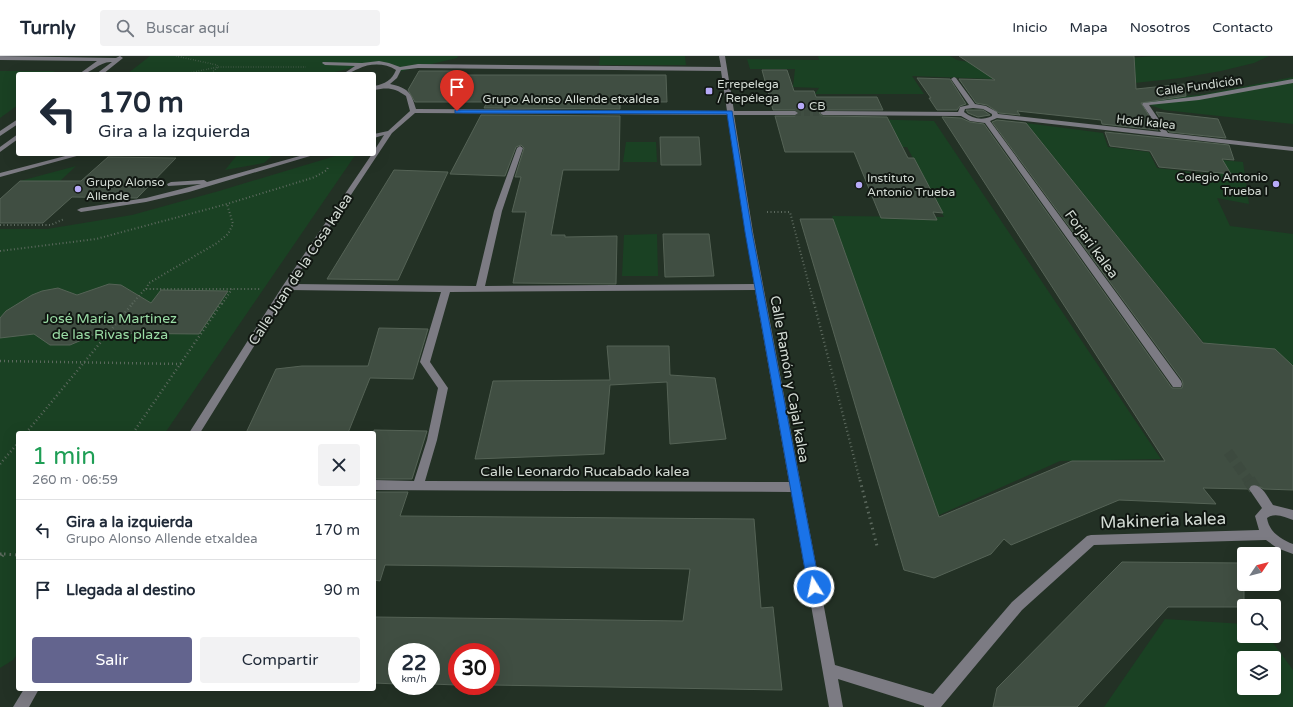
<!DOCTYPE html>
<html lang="es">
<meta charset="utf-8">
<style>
:root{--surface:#fff;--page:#f2f2f3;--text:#1f2937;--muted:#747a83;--line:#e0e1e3;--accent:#63648e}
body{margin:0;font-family:"Varela Round",sans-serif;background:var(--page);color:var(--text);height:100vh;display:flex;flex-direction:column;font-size:15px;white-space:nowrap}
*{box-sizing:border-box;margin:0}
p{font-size:13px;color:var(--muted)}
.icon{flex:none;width:22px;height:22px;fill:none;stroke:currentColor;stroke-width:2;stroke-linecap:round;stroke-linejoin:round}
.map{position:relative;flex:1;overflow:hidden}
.panel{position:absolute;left:16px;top:375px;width:360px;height:260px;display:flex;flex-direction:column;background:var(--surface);border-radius:4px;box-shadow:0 4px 16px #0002}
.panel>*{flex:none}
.banner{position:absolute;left:16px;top:16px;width:360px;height:84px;border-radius:4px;box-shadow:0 4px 16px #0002;background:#fff;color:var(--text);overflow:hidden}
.needle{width:26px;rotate:55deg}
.tools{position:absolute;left:1237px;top:491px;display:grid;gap:8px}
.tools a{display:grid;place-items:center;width:44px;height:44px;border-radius:4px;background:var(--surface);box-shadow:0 4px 16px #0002;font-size:20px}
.speed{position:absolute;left:388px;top:587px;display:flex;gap:8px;font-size:20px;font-weight:700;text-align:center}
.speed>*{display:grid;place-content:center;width:52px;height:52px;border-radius:50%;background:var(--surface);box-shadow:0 4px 16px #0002;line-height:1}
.speed small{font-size:10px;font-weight:400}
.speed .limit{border:6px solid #d22;background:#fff;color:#111}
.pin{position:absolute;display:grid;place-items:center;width:34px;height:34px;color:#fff;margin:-41px -17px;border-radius:50% 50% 50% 0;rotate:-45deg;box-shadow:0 0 4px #0007}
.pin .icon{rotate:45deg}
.me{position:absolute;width:44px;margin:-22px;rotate:350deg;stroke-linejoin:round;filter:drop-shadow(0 0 3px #0008)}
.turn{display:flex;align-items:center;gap:14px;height:84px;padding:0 16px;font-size:18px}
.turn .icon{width:52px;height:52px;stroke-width:2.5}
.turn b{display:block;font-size:28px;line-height:34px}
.round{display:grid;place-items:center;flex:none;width:42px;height:42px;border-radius:4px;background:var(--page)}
.headline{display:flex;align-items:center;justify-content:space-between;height:68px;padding:0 16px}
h1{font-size:24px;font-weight:600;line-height:30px;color:#1e9e55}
.action{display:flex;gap:8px;margin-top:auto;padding:8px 16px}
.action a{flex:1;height:46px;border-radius:4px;background:var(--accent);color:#fff;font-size:16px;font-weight:600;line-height:46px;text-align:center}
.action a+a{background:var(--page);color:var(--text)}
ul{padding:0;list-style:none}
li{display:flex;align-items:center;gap:12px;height:60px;padding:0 16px;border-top:1px solid var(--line)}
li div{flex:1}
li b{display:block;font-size:15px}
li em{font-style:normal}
header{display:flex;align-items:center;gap:24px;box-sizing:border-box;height:56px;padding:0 20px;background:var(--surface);border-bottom:1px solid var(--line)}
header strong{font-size:19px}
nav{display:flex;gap:22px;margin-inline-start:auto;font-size:14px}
.search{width:280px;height:36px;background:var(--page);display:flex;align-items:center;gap:10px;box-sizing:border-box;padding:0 14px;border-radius:4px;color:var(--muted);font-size:15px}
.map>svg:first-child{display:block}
</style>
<header>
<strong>Turnly</strong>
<div class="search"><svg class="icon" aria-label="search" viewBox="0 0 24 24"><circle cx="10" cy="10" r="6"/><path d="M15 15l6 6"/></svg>Buscar aquí</div>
<nav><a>Inicio</a><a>Mapa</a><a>Nosotros</a><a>Contacto</a></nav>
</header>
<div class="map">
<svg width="1293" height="651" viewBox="0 0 1293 651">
<rect width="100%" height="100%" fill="#233125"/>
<!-- green -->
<g fill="#1a4123" fill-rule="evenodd">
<polygon points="150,0 458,0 457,2 398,16 389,8 364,9 335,16 334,18 127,18"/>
<polygon points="600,0 685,0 686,9 599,9"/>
<polygon points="818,0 950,0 957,4 998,11 1094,6 1151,0 1269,0 1254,7 1221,15 1181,22 1097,31 994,23 912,20 924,38 815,38 819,32 793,31 795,13 750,13 747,3 819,4"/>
<polygon points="0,15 53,15 59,18 18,18 18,49 0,62"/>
<polygon points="1293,21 1293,68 1164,54 1139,45 1205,38"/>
<polygon points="828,62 934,65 1161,403 1060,405 937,460 832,160 944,161 907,91 816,93"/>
<polygon points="1026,67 1103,77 1108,91 1149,96 1157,112 1208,118 1200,102 1243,106 1249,148 1217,142 1230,170 1293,178 1293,397"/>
<polygon points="626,86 656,86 657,106 623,106"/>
<polygon points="238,98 274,98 264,107 225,114"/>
<polygon points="342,98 356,98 165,377 18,377 18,597 13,604 0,612 0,173 47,173 132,159 219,135"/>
<polygon points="76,110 60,125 20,125"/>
<polygon points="657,178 658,220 622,220 624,179"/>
<path d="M 1165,563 L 1244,568 L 1244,580 L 1268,580 L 1293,614 L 1293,651 L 1104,651 ZM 1244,602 L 1274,602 L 1274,632 L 1244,632 Z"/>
</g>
<!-- building -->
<g fill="#404e42" stroke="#556356">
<polygon points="959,0 1134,0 1136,33 1184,28 1186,40 1141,47 1158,74 1102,68 1101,64 1017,55 1020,59 999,57 987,49 976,47 959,23 995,24"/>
<polygon points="762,14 787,14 794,35 814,35 816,41 877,41 883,54 823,54 819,57 823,60 887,61 908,102 914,102 943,157 933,156 937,164 881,162 854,96 785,96 775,60 795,60 799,57 795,54 773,54"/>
<polygon points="419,15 458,15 457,19 666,19 667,46 620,46 620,53 484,52 487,46 415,46 408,34"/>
<polygon points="917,22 950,23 966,48 960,50 957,54 937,54 929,42 931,42"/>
<polygon points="966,54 983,54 990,59 978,61 968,57"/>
<polygon points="1156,56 1218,63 1226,82 1169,76"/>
<polygon points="481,59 620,60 619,114 563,114 551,179 565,179 565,181 617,180 616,228 513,227 526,156 512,156 521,121 515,121 524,92 521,89 516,91 505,120 450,118"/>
<polygon points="942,61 961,62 970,66 984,68 1172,332 1182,332 1183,328 1182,324 992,66 997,64 1026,67 1203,287 1275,293 1293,310 1293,434 1264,433 1254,428 1250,429 1248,433 1203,432 1216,448 1119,444 1011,489 1004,483 991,498 934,522 904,514 800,163 833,163 939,461 1072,405 1165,405"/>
<polygon points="1105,76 1229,89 1234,104 1222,103 1231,118 1159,111 1150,95 1110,90"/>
<polygon points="660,81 699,81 701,109 661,109"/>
<polygon points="108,101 176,102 137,142 72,141 43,167 0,167 0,143 20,125 81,125"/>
<polygon points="394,114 448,116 398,224 327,223"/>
<polygon points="663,178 709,178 714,220 665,221"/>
<polygon points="109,228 121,229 151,247 161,234 228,235 199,278 98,277 70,289 50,289 34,278 0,282 0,262 6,255 32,239 42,235 58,232 77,239"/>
<polygon points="379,272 428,273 413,323 370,322 348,377 246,377 276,313 302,310 368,310"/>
<polygon points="607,290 669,290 670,319 715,322 726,383 670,388 667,326 610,329 604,398 475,403 493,325 610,324"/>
<polygon points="374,374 427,375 412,423 374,423"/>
<polygon points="374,436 408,436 400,460 754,463 761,552 773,551 782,634 491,629 491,596 457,596 457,629 431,628 431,596 397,596 397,628 374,627 374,561 683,565 690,513 385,509 380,525 374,524"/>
<polygon points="1122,506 1244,507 1244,551 1168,551 1077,651 993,651 997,632"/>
</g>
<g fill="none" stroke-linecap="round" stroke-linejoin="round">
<!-- minor-tunnel-far2 -->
<polyline stroke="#3d4a3f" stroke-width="6" stroke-dasharray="6 3" stroke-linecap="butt" points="795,57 823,57"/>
<!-- minor-tunnel-far1 -->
<polyline stroke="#3d4a3f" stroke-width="10" stroke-dasharray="10 5" stroke-linecap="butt" points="1228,396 1249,425"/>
<!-- minor-tunnel -->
<polyline stroke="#3d4a3f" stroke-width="13" stroke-dasharray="13 6" stroke-linecap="butt" points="1249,424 1255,433"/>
<!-- path-far3 -->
<g stroke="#5c695e" stroke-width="1.5" stroke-dasharray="0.5 2" stroke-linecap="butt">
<polyline points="176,0 217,9 218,11 210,18"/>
<polyline points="184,18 218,11 306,11"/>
</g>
<!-- path-far2 -->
<g stroke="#5c695e" stroke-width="2" stroke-dasharray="1 2.5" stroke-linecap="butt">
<polyline points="767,156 790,156 814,248"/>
<polyline points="0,169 51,169 64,163"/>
<polyline points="0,195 96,183 227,148 315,121 327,114 328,111"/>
<polyline points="146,233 149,227 217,187 228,178 233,168 227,148"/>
<polyline points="132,248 145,233 260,233"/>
<polyline points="222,248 232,233"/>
</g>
<!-- path-far1 -->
<g stroke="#5c695e" stroke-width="2.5" stroke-dasharray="1 3" stroke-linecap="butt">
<polyline points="814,247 860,425"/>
<polyline points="0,305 181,308"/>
<polyline points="26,377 133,247"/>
<polyline points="133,377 222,247"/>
<polyline points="0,408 18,387"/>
</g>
<!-- path -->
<g stroke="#5c695e" stroke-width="3" stroke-dasharray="1.5 4" stroke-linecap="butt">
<polyline points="860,424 877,490"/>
<polyline points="0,498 4,498 0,503"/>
<polyline points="4,498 18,499"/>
</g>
<!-- minor -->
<g fill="#7c7b83" fill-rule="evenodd">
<path d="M 0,0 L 116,2 L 120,0 L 123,2 L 103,18 L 96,18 L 112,6 C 99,5 92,18 79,18 L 97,5 L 0,4 Z"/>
<path d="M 719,0 L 725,0 L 734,55 L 795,55 L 798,57 L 795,59 L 734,59 L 753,176 L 835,609 L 933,638 L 1012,546 L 1087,480 L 1091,479 L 1259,474 L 1255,460 L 1262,452 L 1249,433 L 1251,430 C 1261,426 1268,442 1273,449 L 1293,454 L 1293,464 C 1285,461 1275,456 1267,462 C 1269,476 1281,483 1293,488 L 1293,498 L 1277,492 L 1266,484 L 1094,489 L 1022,554 L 941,651 L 924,651 L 924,650 L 838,623 L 843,651 L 829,651 L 791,436 L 374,434 L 374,424 L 414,425 L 427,384 L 438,332 L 420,306 L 441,236 L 289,234 L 200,377 L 189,377 L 282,231 L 372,98 L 374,98 L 374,95 L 384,79 L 374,82 L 374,78 L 388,75 L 410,55 L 406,40 C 395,32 388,31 374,34 L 374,30 C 385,28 392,24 396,14 C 385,7 370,7 358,13 C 352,15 350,18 343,18 L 355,10 L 325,9 L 322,7 L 323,6 L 362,7 L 379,5 L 389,7 L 400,11 L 418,8 L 721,11 ZM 418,12 L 721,15 L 727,55 L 416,53 C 411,36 408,32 390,28 L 397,22 L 401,14 ZM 415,57 L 728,59 L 754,228 L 485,230 L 502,155 L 523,92 L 520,90 L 517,92 L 494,155 L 476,230 L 292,228 L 392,77 ZM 755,234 L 789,426 L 425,425 L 437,384 L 448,332 L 430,306 L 450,236 Z"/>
<path d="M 954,21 L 956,22 L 975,48 L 986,50 L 997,56 L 998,58 L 1161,76 L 1142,48 L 1143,47 L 1199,40 L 1293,23 L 1293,27 L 1199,44 L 1149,49 L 1168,77 L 1293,91 L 1293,95 L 997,62 L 990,65 L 1181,325 L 1182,328 L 1181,331 L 1173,331 L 985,67 L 970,65 L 961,60 L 823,59 L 820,57 L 823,55 L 958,56 L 960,51 L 969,49 L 951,23 ZM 973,52 L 983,53 L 992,58 L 992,60 C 982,65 973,63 964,56 L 965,53 Z"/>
<polygon points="18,63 18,68 0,80 0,75"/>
<polygon points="18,78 18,83 0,96 0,91"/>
<polygon points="73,98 84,98 0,121 0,117"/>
<polygon points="307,98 317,98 189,136 146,146 81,156 77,154 81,152 146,142 201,128 168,130 167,128 171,126 204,124 207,126"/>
<polygon points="24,633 39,633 29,651 13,651"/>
</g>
</g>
<!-- route -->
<polygon fill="#1a73e8" stroke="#114b97" points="455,54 732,55 752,176 820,531 818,535 814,537 810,535 808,531 745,176 727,58 457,57 455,57"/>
<!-- markers -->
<g fill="#b7abf8" stroke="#111712" stroke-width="1.5">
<rect x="705" y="31" width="8" height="8" rx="2"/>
<circle cx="801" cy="50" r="4"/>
<circle cx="1276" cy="128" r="4"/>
<circle cx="859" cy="129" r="4"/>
<circle cx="78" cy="133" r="4"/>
</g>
<g text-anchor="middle" stroke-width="4" stroke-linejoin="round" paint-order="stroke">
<!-- far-poi labels -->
<g font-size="12" fill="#d3dbd4" stroke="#111712" text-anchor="start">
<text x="717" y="32">Errepelega<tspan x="717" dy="14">/ Repélega</tspan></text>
<text x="809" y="54">CB</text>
<text x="1268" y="125" text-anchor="end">Colegio Antonio<tspan x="1268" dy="14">Trueba I</tspan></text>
<text x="867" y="126">Instituto<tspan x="867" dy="14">Antonio Trueba</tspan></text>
<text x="86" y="130">Grupo Alonso<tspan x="86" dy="14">Allende</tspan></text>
</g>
<!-- far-street labels -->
<g font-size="12" fill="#d3dbd4" stroke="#111712">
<text transform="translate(1199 30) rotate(-8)" y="4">Calle Fundición</text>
<text x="571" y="47">Grupo Alonso Allende etxaldea</text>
<text transform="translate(1146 66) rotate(6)" y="4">Hodi kalea</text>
</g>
<!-- street labels -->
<g font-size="14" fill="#d3dbd4" stroke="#111712">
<text transform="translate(1092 188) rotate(54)" y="5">Forjari kalea</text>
<text transform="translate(300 213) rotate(-57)" y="5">Calle Juan de la Cosa kalea</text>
<text transform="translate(790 323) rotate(80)" y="5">Calle Ramón y Cajal kalea</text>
<text x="585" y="420">Calle Leonardo Rucabado kalea</text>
</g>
<!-- park labels -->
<g font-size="14" fill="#9adca5" stroke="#111712">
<text x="110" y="267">José María Martinez<tspan x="110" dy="16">de las Rivas plaza</tspan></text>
</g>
<!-- near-street labels -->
<g font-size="17" fill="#d3dbd4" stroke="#111712">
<text transform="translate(1163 464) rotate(-2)" y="6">Makineria kalea</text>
</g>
</g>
</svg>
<div class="tools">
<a><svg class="needle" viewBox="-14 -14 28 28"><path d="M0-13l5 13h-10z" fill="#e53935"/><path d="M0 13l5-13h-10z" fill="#747a83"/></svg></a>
<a><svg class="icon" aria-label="search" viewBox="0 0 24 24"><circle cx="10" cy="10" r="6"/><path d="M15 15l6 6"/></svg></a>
<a><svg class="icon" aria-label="layers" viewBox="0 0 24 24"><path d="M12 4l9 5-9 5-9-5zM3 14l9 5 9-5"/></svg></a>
</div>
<div class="speed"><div>22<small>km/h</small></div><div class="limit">30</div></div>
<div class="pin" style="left:457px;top:55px;background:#d93025"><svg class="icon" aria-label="arrive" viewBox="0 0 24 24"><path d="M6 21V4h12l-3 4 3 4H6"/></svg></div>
<svg class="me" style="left:814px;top:531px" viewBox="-20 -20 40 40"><circle r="17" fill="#1a73e8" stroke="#fff" stroke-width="3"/><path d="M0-11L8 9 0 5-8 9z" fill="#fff"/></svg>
<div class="banner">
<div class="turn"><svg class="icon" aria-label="left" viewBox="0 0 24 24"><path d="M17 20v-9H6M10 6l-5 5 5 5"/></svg><div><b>170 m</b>Gira a la izquierda</div></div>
</div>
<section class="panel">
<div class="headline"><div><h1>1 min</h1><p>260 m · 06:59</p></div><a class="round"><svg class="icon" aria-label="close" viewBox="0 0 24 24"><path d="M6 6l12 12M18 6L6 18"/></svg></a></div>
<ul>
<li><svg class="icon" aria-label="left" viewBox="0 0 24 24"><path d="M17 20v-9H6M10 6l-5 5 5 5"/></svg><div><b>Gira a la izquierda</b><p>Grupo Alonso Allende etxaldea</p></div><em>170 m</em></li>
<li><svg class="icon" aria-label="arrive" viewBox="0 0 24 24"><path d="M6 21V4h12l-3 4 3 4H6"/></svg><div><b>Llegada al destino</b></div><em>90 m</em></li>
</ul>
<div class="action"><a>Salir</a><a>Compartir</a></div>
</section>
</div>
